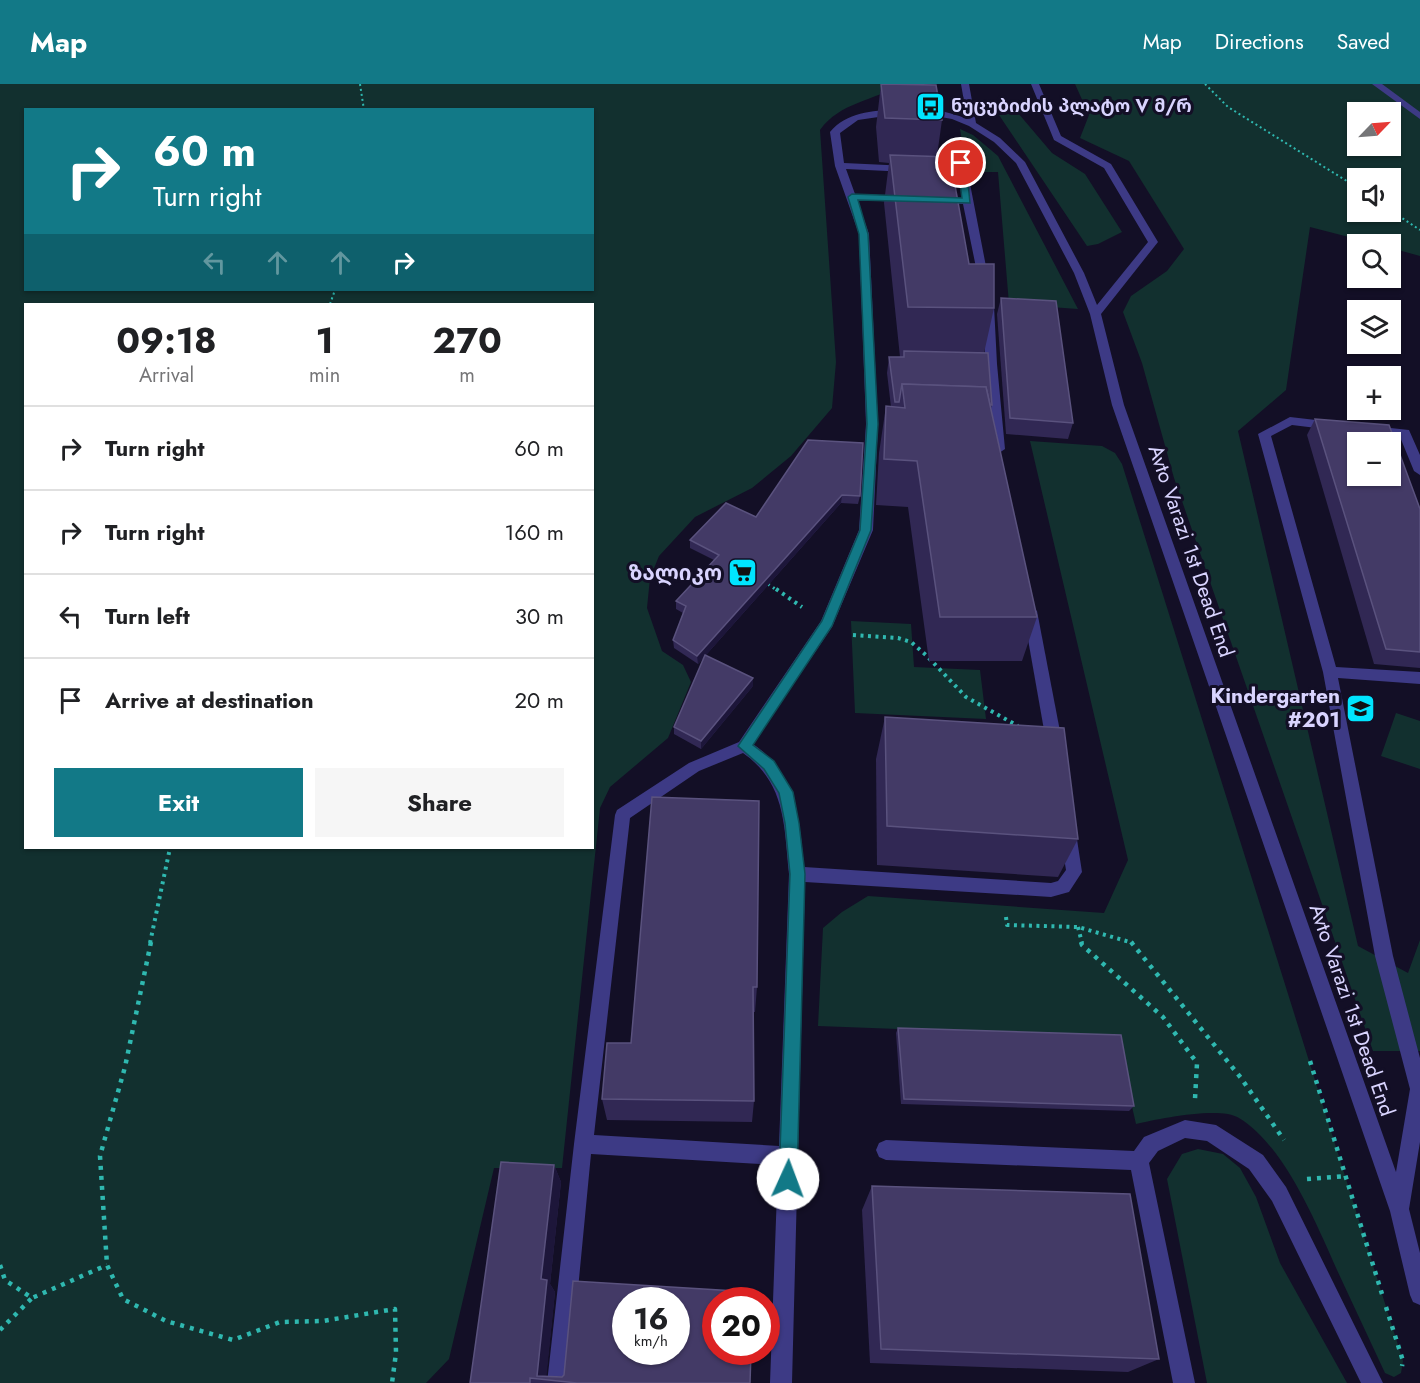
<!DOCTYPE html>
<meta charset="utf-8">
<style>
:root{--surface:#fff;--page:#f6f6f6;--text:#202124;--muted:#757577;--line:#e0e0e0;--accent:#127987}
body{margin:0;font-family:Jost,"Noto Sans Georgian",sans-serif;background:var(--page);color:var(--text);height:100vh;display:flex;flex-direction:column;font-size:22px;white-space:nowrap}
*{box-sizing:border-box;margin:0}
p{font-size:20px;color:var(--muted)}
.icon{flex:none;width:33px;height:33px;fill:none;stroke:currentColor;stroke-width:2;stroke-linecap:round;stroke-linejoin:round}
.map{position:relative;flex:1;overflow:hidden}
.sheet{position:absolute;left:24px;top:219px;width:570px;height:546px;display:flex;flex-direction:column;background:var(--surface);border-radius:0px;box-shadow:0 2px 4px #0004}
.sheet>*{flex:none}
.top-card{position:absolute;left:24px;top:24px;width:570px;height:183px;border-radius:0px;box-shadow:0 2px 4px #0004;background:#127987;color:#fff;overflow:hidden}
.needle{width:39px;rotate:65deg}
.controls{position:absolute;left:1347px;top:18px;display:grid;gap:12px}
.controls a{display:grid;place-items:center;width:54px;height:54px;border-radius:0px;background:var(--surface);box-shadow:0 2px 4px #0004;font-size:30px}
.speed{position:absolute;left:612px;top:1203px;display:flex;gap:12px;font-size:30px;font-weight:700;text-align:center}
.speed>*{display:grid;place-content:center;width:78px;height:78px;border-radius:50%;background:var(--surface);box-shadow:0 2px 4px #0004;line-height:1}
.speed small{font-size:15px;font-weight:400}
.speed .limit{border:9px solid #d22;background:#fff;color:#111}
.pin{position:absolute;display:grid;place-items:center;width:51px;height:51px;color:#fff;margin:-26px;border:3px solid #fff;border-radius:50%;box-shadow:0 2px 6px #0007}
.me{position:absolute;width:66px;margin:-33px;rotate:2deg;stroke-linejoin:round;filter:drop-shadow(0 0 4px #0008)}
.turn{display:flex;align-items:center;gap:21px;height:126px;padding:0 30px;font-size:27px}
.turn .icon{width:78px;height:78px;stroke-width:2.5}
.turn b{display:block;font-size:42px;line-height:51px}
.lanes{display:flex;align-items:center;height:57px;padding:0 30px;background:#0003;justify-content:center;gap:30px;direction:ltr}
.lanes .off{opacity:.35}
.eta{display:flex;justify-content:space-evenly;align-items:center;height:102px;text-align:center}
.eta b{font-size:36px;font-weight:700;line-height:42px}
.cta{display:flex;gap:12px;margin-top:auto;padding:12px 30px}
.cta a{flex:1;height:69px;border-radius:0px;background:var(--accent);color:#fff;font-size:24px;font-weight:700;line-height:69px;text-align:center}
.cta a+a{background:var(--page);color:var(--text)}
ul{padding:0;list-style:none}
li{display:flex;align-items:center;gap:18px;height:84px;padding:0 30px;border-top:2px solid var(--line)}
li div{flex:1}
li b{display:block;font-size:22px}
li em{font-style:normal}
header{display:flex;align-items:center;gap:36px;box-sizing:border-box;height:84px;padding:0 30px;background:var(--accent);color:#fff}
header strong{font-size:28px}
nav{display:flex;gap:33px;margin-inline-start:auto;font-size:21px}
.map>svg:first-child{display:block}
</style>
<header>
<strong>Map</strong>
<nav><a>Map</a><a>Directions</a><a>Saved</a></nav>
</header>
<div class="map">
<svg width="1420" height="1299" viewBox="0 0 1420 1299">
<rect width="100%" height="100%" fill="#130f26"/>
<!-- green -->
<g fill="#12302f" fill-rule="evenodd">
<path d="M 0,0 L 901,0 C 874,17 840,18 820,46 L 836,278 L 832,324 L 791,372 L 752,404 L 695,433 L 659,472 L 650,494 L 647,524 L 662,567 L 683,581 L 691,598 L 668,654 L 610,703 L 600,724 L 562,1084 L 494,1084 L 449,1275 L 426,1299 L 0,1299 ZM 26,26 L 592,26 L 592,206 L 26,206 ZM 26,220 L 592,220 L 592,764 L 26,764 Z"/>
<path d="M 1075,0 L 1420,0 L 1420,172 L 1391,164 L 1390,160 L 1376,160 L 1310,143 L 1286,306 L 1238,347 L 1358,862 L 1408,889 L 1420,856 L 1420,967 L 1373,967 L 1174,394 L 1142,279 L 1123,228 L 1131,212 L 1167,187 L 1184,165 L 1129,77 L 1080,54 L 1089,31 ZM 1358,28 L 1390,28 L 1390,62 L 1358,62 ZM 1358,94 L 1390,94 L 1390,128 L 1358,128 Z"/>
<polygon points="1018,29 1052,69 1085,90 1122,148 1098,160 1087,162 999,31"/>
<polygon points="960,45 973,51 998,72 1078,225 1009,220 998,88 967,88"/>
<path d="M 1030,357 L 1102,362 L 1115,369 L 1122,380 L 1403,1277 L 1401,1289 L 1394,1293 L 1385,1289 C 1369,1255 1353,1220 1337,1186 C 1316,1139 1284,1061 1239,1034 C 1220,1022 1158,1035 1136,1040 L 1116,953 L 818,942 L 823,844 L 842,828 L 868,812 L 1104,829 L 1128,776 Z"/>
<polygon points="851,537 911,540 914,583 980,586 986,635 855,629"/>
<polygon points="1396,629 1420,637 1420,685 1381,672"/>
<polygon points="1198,1065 1223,1070 1240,1084 1256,1113 1280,1179 1347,1299 1207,1299 1167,1095 1182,1070"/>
</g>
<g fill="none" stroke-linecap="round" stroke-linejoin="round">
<!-- path-far3 -->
<g stroke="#2fb8b0" stroke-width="2" stroke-dasharray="2 3" stroke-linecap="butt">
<polyline points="360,0 364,26"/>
<polyline points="1205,0 1228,23 1358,104"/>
<polyline points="1390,126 1420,146"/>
<polyline points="330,220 335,206"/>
</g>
<!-- path-far2 -->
<polyline stroke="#2fb8b0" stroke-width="3" stroke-dasharray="2 4" stroke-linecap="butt" points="768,500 778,507"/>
<!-- path-far1 -->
<g stroke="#2fb8b0" stroke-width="4" stroke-dasharray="3 4.5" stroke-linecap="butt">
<polyline points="776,505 802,523"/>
<polyline points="853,551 898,554 911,558 926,571 966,613 1018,642"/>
<polyline points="1006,833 1007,841 1078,843 1133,859"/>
<polyline points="1078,843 1082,859"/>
<polyline points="150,859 170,764"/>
</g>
<!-- path -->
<g stroke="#2fb8b0" stroke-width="4.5" stroke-dasharray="4 6" stroke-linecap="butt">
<polyline points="151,858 125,983 100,1072 107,1181 123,1215 166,1237 233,1256 280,1238 323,1237 395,1225 396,1269 392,1299"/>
<polyline points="1081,858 1082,861 1163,933 1197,979 1195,1015"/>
<polyline points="1131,858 1241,994 1284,1056"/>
<polyline points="1310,977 1382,1210"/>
<polyline points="1307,1095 1346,1092"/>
<polyline points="0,1181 5,1196 32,1214 107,1181"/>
<polyline points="1386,1223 1403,1277 1402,1282"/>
<polyline points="0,1246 32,1214"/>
</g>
<!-- minor -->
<g fill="#3d3a85" fill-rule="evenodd">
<path d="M 961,0 L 969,0 L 976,39 L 1000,54 L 1025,78 L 1084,189 L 1097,221 L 1148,158 L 1104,84 L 1054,56 L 1031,0 L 1039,0 L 1061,52 L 1111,80 L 1158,158 L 1101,230 L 1124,321 L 1396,1088 L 1410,1005 L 1375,872 L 1323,588 L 1258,350 L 1290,333 L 1333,338 L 1339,342 L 1333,346 L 1292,341 L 1271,352 L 1336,583 L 1420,588 L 1420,600 L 1338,594 L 1393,872 L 1420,974 L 1420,1058 L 1409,1125 L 1420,1169 L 1420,1221 L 1413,1218 L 1410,1211 L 1390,1127 L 1112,321 L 1090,230 L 1074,189 L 1016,79 L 994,58 L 969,42 L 952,35 L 919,29 C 929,22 955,30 967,35 Z"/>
<polygon points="1372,0 1382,0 1420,28 1420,35"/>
<path d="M 896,25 L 900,28 L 899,30 L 858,36 L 840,49 L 844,79 L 908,82 L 913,85 L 908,88 L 846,85 L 855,110 L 903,112 L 908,115 L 903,118 L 857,116 L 869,150 L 878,340 L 873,446 L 832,543 L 753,660 C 796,689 800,736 804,783 L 1051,799 L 1058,797 L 1066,786 L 1060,749 L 1062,744 L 1068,742 L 1074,744 L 1076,749 L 1082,788 L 1069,808 L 1051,813 L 805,798 L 792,1299 L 770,1299 L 778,1081 L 591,1070 L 569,1299 L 547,1299 L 574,1060 L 615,731 L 617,726 L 689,679 L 739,658 L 821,537 L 859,446 L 866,340 L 859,150 L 835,82 L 830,48 C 847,28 872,27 896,25 ZM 743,669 C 786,699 784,742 789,790 L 779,1062 L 594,1051 L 630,734 L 699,687 Z"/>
<polygon points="961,76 966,79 989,198 984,201 979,198 963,120 939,119 934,116 939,113 962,114 958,90 932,89 927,86 932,83 957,84 956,79"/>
<polygon points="989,219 994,222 997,280 1005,365 999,369 993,365 985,280 984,222"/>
<polygon points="1372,342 1409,346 1420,371 1420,391 1414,387 1400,353 1368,349 1366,346"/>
<polygon points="1030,522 1037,527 1063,663 1060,667 1055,669 1050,667 1047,663 1023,527"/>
<polygon points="1185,1036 1216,1041 1263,1071 1286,1103 1383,1299 1361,1299 1272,1117 1249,1085 1207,1057 1185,1054 1158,1067 1149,1079 1195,1299 1173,1299 1131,1086 886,1076 879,1073 876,1066 879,1059 886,1056 1134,1067 1144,1053"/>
</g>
</g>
<!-- wall -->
<g fill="#312854">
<polygon points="881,0 942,36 937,72 969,180 994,224 984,269 992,321 991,325 1037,533 1022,577 929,577 908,423 876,421 879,369 886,322 891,323 887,289 889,273 900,273 884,119 889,79 879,78 876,43"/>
<polygon points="1001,214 1073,339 1068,355 1006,350 997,230"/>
<polygon points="1315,335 1420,425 1420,584 1374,580 1307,351"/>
<polygon points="808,356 860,412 858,420 841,419 698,580 674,564 673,556 683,529 676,525 676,517 714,476 690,464 690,456 756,433"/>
<polygon points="753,602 701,665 674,650 674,643"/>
<polygon points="885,633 1078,755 1058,793 877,781 876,675"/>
<polygon points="652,713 757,903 755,928 753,928 754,1017 752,1038 607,1036 602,1015 631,959"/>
<polygon points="898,944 1134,1022 1129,1027 901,1020 896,949"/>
<polygon points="554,1081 561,1098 550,1200 555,1208 546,1292 750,1299 470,1299"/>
<polygon points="872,1102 1159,1275 1128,1288 870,1279 862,1126"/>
</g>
<!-- shaded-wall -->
<g fill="#1d163a">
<polygon points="842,411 841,419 698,580 697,572"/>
<polygon points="753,594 753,602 701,665 701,657"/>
<polygon points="554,1081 561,1098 550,1200 555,1208 546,1296 537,1292 541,1195"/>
</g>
<!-- building -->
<g fill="#433a66" stroke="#5a527e" stroke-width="1.5" fill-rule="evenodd">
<polygon points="881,0 936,1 942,36 885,34"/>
<polygon points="890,71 950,73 969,180 994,180 994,224 908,223"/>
<polygon points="1001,214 1056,217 1073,339 1010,334"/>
<polygon points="904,267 988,269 992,321 990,321 986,303 902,300 899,318 895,318 889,273 904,273"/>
<polygon points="902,300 986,303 1037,533 940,533 917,377 884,375 886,322 905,324"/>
<path d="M 1315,335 L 1389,341 L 1420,425 L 1420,568 L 1386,565 ZM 1358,358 L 1390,358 L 1390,392 L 1358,392 Z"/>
<polygon points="808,356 863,359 860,412 842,411 697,572 673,556 686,522 676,517 719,471 690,456 726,419 756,433"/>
<polygon points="705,571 753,594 701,657 674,643"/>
<polygon points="885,633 1064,644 1078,755 887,742"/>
<polygon points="652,713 759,717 757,903 753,903 754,1017 602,1015 607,959 631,959"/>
<polygon points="898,944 1121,951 1134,1022 904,1015"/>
<path d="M 501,1078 L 554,1081 L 541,1195 L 547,1196 L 537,1292 L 562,1293 L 564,1291 L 573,1197 L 752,1208 L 752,1216 L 716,1216 L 716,1268 L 751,1268 L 750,1299 L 577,1299 L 530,1294 L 530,1299 L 470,1299 ZM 626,1216 L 676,1216 L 676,1268 L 626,1268 Z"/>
<polygon points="872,1102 1130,1110 1159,1275 881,1265"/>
</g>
<!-- route -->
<polygon fill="#127987" stroke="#0c4f58" stroke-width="1.5" points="961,76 966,79 970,119 858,116 868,150 878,340 871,446 832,542 753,661 774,677 793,708 799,739 805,790 797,1095 794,1101 788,1103 782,1101 779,1095 790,790 785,739 779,709 764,685 738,662 822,537 860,446 867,340 859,150 848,113 852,110 962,114 957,79"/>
<!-- icons -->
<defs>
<symbol id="bus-square" viewBox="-11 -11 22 22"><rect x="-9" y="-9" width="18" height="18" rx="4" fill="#00e5ff" stroke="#130f26"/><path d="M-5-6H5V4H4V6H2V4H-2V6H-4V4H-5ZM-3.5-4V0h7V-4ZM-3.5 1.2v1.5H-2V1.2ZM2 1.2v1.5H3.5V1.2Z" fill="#111"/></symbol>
<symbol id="supermarket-square" viewBox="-11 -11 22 22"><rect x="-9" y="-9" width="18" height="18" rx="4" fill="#00e5ff" stroke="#130f26"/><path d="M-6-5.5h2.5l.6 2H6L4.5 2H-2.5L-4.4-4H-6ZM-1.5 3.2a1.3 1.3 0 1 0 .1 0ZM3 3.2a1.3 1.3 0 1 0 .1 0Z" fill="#111"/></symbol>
<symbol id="school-square" viewBox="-11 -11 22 22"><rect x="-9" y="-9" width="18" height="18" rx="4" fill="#00e5ff" stroke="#130f26"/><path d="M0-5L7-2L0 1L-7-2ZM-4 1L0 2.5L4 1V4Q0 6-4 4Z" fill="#111"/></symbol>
</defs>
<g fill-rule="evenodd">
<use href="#bus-square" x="914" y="6" width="33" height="33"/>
<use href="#supermarket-square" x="726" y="472" width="33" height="33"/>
<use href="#school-square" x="1344" y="608" width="33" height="33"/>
</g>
<g text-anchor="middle" stroke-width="6" stroke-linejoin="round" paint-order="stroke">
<!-- far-poi labels -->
<g font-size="18" font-weight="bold" fill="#d9d4ff" stroke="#130f26" text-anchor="start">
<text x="951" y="28">ნუცუბიძის პლატო V მ/რ</text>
</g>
<!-- street labels -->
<g font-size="21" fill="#d9d4ff" stroke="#130f26">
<text transform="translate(1191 467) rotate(71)" y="7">Avto Varazi 1st Dead End</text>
<text transform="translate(1352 926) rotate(71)" y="7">Avto Varazi 1st Dead End</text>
</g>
<!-- poi labels -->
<g font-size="21" font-weight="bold" fill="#d9d4ff" stroke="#130f26" text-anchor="end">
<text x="722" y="496">ზალიკო</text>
<text x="1340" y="619">Kindergarten<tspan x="1340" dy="24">#201</tspan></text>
</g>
</g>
</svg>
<div class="controls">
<a><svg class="needle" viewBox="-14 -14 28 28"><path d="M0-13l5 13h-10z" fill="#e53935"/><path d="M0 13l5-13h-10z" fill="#757577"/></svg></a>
<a><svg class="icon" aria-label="sound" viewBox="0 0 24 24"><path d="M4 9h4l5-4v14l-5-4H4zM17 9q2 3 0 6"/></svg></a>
<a><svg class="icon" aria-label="search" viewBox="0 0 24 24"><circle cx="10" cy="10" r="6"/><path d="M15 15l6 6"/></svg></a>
<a><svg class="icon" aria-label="layers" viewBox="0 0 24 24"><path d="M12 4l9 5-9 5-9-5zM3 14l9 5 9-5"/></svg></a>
<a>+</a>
<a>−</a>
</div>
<div class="speed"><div>16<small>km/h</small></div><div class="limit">20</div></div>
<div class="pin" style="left:961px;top:79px;background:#d93025"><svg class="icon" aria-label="arrive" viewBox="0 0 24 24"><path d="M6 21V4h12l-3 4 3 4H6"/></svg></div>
<svg class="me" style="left:788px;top:1095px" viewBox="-20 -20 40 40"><circle r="19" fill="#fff"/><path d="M0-13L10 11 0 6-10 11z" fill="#127987"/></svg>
<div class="top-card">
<div class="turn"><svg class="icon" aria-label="right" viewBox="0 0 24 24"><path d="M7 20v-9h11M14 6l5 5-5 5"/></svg><div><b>60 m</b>Turn right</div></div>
<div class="lanes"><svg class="icon off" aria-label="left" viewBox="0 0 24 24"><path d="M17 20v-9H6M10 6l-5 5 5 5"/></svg><svg class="icon off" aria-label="ahead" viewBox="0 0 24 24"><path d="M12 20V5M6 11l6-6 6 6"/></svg><svg class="icon off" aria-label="ahead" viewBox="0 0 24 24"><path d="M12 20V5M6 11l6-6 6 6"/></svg><svg class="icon" aria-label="right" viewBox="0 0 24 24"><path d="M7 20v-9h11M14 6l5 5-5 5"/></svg></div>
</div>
<section class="sheet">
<div class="eta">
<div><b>09:18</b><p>Arrival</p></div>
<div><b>1</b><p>min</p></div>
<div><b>270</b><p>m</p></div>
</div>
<ul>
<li><svg class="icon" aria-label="right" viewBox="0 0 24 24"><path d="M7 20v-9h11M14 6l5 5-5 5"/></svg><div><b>Turn right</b></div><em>60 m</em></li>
<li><svg class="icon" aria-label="right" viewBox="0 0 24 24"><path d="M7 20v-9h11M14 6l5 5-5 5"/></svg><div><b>Turn right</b></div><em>160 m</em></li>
<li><svg class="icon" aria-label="left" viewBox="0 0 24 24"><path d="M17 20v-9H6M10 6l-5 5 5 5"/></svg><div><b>Turn left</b></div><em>30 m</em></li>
<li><svg class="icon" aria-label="arrive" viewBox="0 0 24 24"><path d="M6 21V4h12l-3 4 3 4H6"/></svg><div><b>Arrive at destination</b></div><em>20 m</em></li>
</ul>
<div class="cta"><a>Exit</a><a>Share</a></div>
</section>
</div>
